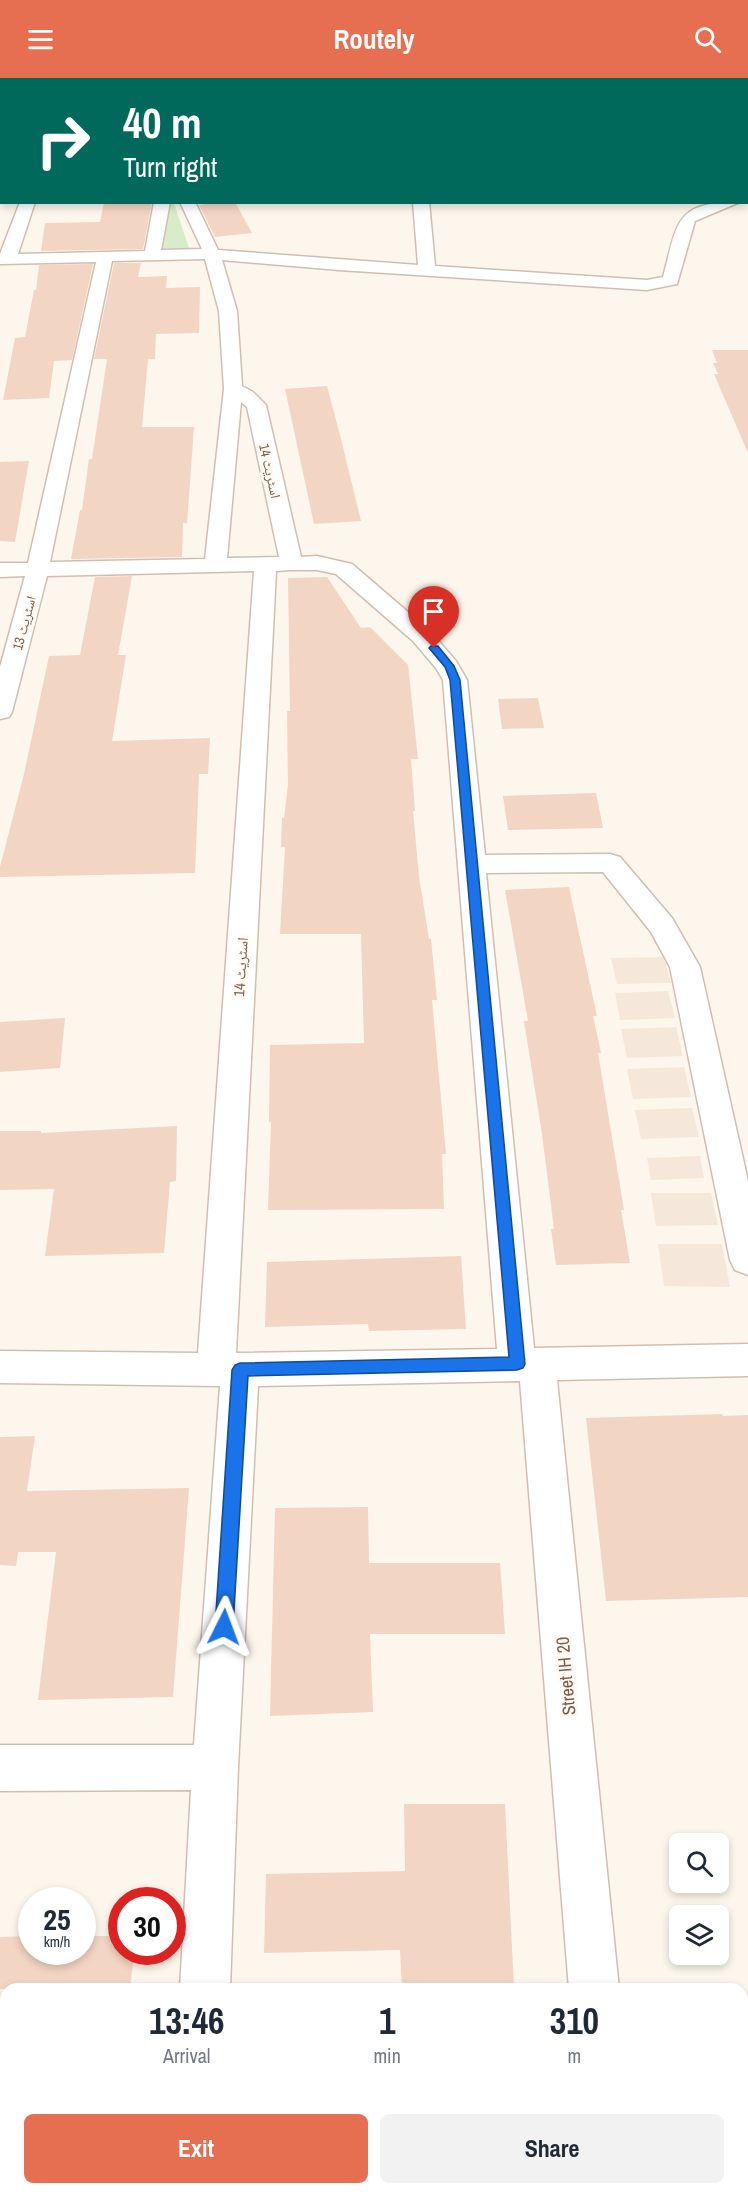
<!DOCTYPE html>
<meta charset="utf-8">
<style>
:root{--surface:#fff;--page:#f2f2f3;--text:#1f2937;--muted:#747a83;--accent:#e76f51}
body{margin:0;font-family:"Archivo Narrow","Noto Naskh Arabic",sans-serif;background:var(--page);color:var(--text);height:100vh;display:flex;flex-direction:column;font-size:22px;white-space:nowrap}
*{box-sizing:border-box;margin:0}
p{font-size:20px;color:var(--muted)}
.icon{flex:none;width:33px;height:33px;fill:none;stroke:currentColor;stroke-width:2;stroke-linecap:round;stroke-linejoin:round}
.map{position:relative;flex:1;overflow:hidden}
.side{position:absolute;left:0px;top:1905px;width:748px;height:212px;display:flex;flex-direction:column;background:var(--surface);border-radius:18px 18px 0 0;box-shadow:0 3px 9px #0003}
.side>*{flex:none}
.banner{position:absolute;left:0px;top:0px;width:748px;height:126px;box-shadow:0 3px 9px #0003;background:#00695c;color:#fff;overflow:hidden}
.tools{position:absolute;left:669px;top:1755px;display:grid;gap:12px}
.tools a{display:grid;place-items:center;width:60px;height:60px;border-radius:9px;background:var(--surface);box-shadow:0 3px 9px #0003;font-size:30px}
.speed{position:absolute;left:18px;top:1809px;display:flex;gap:12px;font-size:30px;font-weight:700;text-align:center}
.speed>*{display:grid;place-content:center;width:78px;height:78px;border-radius:50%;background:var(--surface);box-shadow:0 3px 9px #0003;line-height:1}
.speed small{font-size:15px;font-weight:400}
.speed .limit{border:9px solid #d22;background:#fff;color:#111}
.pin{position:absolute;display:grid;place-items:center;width:51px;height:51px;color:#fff;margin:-62px -26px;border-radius:50% 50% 50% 0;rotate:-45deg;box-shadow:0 0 6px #0007}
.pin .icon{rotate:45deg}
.me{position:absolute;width:66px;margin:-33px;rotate:3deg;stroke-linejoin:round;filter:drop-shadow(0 0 4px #0008)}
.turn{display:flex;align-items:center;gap:21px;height:126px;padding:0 24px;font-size:27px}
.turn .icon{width:78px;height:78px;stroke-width:2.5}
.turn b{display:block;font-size:42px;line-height:51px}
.eta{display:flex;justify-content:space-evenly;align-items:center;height:102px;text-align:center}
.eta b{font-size:36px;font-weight:800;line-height:42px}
.action{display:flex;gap:12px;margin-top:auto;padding:12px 24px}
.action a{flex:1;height:69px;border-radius:9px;background:var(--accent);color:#fff;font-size:24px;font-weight:800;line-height:69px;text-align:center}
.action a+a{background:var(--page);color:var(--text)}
header{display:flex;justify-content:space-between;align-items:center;height:78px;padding:0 24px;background:var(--accent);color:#fff;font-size:27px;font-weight:800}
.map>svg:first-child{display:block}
</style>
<header><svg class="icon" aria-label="menu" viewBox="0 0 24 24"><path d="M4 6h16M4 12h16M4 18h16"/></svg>Routely<svg class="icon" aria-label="search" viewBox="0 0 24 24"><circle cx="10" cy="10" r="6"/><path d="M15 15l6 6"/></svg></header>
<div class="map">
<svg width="748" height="2116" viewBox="0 0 748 2116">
<rect width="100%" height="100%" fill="#fdf6ec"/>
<!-- residential -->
<g fill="#f5e8da">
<polygon points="664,879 671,905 617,906 611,880"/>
<polygon points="668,913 675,940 620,942 615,915"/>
<polygon points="676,949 683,978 627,980 621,951"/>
<polygon points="684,989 691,1019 633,1021 627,991"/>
<polygon points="692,1030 699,1059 641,1061 635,1032"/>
<polygon points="700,1078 704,1100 651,1102 647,1080"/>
<polygon points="651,1115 711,1115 718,1147 656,1148"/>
<polygon points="658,1166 722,1166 730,1209 664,1208"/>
</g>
<!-- green -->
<polygon fill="#d8ecc9" points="167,125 174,125 189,170 162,171"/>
<!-- building -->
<g fill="#f3d5c3">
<polygon points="104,124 152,124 143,171 41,173 45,145 100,144"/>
<polygon points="219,124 235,124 252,155 215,159 199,127"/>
<polygon points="114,185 141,185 138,199 167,198 166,210 200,209 199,255 156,256 155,281 148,281 142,349 194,349 187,445 183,445 182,479 71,481 80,432 82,432 89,381 92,381 107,281 94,281"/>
<polygon points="93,186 72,282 54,283 49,320 3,322 15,260 25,259 34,212 36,212 39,187"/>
<polygon points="712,272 748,272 748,375 714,296 718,296 713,285 717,285"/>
<polygon points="327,308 341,361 361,443 314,446 285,311"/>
<polygon points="29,383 15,464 0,463 0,384"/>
<polygon points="132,498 118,577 126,577 112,663 210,660 208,696 199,696 195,795 0,799 0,789 24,696 49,578 80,577 95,499"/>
<polygon points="327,499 361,550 370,549 408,587 418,681 411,681 415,733 413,733 419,799 429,861 431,861 437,922 432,922 446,1076 442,1076 444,1131 268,1132 271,1044 269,1044 270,967 364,965 361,856 280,856 285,769 281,769 282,740 284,740 288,707 287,633 290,633 288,500"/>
<polygon points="538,620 544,650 502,651 498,621"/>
<polygon points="596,715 603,750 508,752 503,718"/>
<polygon points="569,809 597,938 593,938 601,975 598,975 624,1132 621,1132 630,1185 556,1187 551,1151 554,1151 542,1056 524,943 528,943 505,812"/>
<polygon points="65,940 60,990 0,994 0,944"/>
<polygon points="177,1048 176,1103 170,1104 164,1175 45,1178 54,1111 0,1112 0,1053 41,1053 41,1055"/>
<polygon points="461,1178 466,1251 369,1253 368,1246 265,1249 267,1184"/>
<polygon points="722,1336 723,1338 748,1337 748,1519 606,1523 586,1340"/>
<polygon points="35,1358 27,1413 189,1410 173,1619 38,1622 56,1474 18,1474 16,1488 0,1487 0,1359"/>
<polygon points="368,1429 369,1485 500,1485 505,1556 370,1556 373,1634 270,1638 275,1430"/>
<polygon points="404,1726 505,1726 514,1911 402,1911 400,1872 264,1875 266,1796 405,1793"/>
<polygon points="32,1858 32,1874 82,1874 82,1858 122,1858 122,1874 134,1874 130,1911 0,1911 0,1859"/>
</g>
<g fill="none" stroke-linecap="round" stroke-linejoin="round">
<defs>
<g id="minor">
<polygon points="59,0 71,0 58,2"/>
<polygon points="123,0 135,0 136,2 123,2"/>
<polygon points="423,0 437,0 438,2 424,2"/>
<path d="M 20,124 L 35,124 L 18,176 L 145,173 L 154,124 L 170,124 L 161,172 L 202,171 L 180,124 L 195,124 L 218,172 L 418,187 L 413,124 L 429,124 L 435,188 L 647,202 L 663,199 C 678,144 674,124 740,124 L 695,143 L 677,206 L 647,212 L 339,192 L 222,182 L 237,233 L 242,308 L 253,314 L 266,327 L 301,479 L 317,478 L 352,486 L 430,553 L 456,583 L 467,602 L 485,777 L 610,776 L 620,779 L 672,840 L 700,889 L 748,1103 L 748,1197 L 735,1192 L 730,1182 L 670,889 L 651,854 L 603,794 L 486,795 L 534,1270 L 748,1266 L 748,1298 L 557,1302 L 619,1911 L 569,1911 L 520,1303 L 258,1308 L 238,1689 L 230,1911 L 180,1911 L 191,1712 L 0,1713 L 0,1667 L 194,1667 L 220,1308 L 0,1305 L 0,1273 L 198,1275 L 254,493 L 47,498 L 12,634 L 9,639 L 0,641 L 0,589 L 25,498 L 0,499 L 0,485 L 28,485 L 96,184 L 0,186 L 0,176 ZM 205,181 L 219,233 L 224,311 L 205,481 L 50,484 L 112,183 ZM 241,324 L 247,329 L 279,479 L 227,480 ZM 290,492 L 317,492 L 336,496 L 413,563 L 436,590 L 443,602 L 497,1271 L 236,1275 L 276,493 Z"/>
<polygon points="169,2110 222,2110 222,2116 168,2116"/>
<rect x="586" y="2110" width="54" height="6"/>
</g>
</defs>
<!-- minor casing -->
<use href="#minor" stroke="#d1beb0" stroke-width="3"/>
<!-- minor -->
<use href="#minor" fill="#fff" fill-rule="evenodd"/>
</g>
<!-- route -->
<polygon fill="#1a73e8" stroke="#114b97" stroke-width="1.5" points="431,568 438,568 454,588 460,602 525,1286 523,1290 517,1292 248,1298 233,1549 230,1555 224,1557 218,1555 215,1549 232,1292 235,1287 240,1285 509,1279 450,602 445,589 429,570"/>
<g text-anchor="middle" stroke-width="6" stroke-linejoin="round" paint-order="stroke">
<!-- far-street labels -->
<g font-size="14" fill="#7a5c4d" stroke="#fffaf3">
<text transform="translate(270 393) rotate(77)" y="5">اسٹریٹ 14</text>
<text transform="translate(24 545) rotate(-75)" y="5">اسٹریٹ 13</text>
</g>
<!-- street labels -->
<g font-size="15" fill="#7a5c4d" stroke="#fffaf3">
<text transform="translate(241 889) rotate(-86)" y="5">اسٹریٹ 14</text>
</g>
<!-- near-street labels -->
<g font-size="18" fill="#7a5c4d" stroke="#fffaf3">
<text transform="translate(566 1598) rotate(-95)" y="6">Street IH 20</text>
</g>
</g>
</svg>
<div class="tools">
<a><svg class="icon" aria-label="search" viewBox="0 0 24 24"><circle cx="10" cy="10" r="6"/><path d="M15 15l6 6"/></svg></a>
<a><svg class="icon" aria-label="layers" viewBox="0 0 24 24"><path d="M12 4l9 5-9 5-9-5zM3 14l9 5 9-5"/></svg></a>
</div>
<div class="speed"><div>25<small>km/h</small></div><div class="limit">30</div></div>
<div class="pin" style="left:434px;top:570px;background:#d93025"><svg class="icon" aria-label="arrive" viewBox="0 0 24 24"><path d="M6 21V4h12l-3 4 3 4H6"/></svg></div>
<svg class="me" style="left:224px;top:1549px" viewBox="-20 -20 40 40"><path d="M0-17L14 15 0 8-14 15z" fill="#1a73e8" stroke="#fff" stroke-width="4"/></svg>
<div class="banner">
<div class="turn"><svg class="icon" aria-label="right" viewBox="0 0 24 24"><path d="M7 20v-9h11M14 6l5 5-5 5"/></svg><div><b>40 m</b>Turn right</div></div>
</div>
<section class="side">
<div class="eta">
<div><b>13:46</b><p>Arrival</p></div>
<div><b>1</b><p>min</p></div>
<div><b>310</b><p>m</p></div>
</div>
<div class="action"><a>Exit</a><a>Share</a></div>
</section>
</div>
